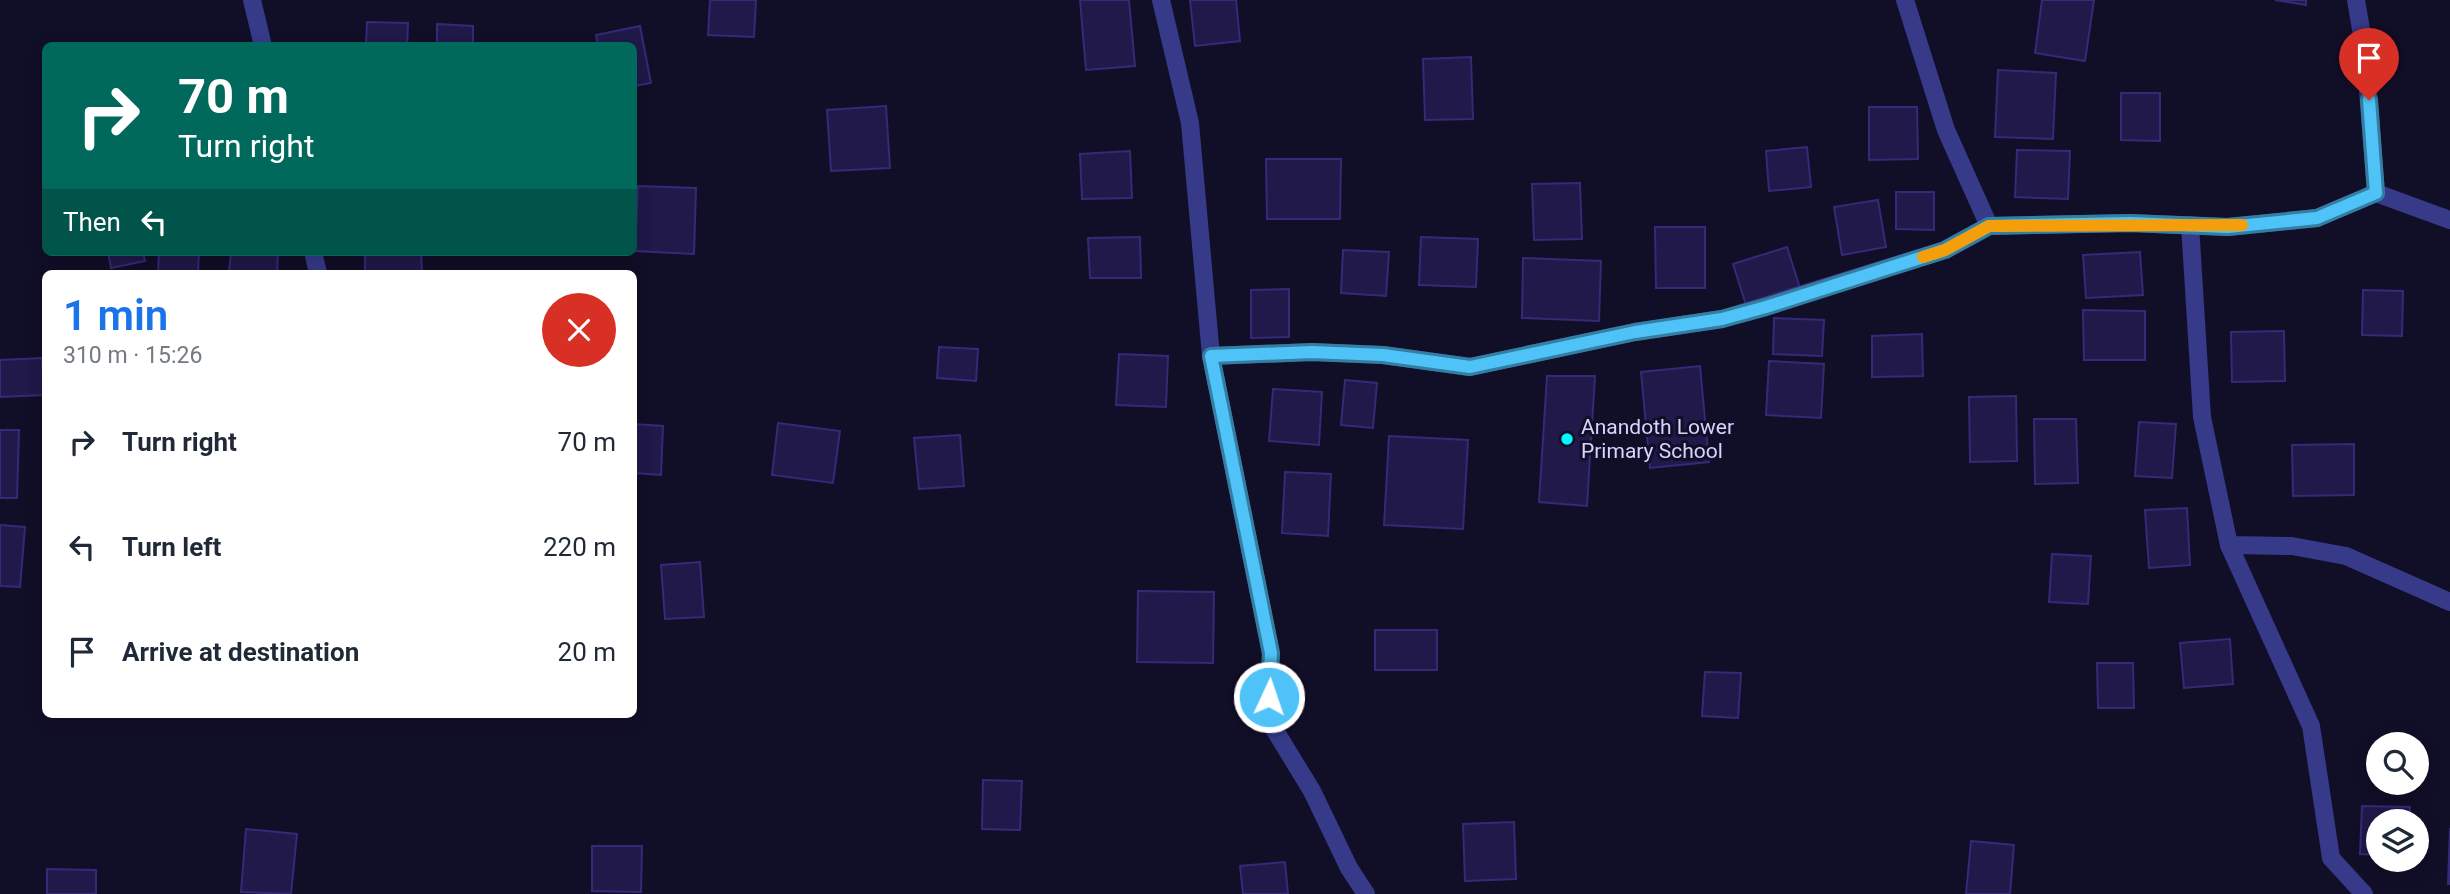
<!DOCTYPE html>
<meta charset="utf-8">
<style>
:root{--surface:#fff;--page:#f6f6f7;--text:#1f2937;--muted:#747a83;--accent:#1a73e8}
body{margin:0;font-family:Roboto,sans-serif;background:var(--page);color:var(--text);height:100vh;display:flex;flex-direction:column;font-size:26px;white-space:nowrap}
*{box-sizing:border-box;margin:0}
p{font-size:23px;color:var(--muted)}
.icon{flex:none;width:38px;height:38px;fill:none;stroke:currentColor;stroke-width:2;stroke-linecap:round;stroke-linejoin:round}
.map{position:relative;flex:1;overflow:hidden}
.details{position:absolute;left:42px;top:270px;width:595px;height:448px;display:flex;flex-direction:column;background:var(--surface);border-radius:10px;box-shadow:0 4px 18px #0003}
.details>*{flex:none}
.banner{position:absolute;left:42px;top:42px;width:595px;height:214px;border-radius:10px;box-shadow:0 4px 18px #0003;background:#00695c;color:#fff;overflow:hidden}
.buttons{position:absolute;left:2366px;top:732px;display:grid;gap:14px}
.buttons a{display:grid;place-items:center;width:63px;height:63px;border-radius:50%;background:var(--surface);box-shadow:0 4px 18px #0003;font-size:35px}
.pin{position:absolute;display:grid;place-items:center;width:60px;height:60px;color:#fff;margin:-72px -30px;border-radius:50% 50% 50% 0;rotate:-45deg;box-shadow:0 0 7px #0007}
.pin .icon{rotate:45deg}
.me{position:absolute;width:77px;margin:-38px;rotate:3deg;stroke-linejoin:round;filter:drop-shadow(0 0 5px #0008)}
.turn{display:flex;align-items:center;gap:24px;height:147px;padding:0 21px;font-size:32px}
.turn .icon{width:91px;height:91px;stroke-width:2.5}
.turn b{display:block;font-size:49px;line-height:60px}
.then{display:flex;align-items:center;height:66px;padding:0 21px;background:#0003;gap:14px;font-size:26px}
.round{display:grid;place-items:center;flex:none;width:74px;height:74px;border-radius:37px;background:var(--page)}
.headline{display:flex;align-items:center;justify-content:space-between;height:119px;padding:0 21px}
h1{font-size:42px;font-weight:600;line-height:52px;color:var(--accent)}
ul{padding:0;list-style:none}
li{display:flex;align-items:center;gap:21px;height:105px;padding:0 21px}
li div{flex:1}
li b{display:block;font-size:26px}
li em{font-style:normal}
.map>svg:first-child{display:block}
</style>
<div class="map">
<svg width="2450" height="894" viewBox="0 0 2450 894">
<rect width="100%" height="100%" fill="#110e28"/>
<!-- building -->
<g fill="#201949" stroke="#342a77" stroke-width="2">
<polygon points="710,0 756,0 754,37 708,35"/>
<polygon points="1080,0 1129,0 1135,66 1086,70"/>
<polygon points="1190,0 1236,0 1240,41 1195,46"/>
<polygon points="2042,0 2094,0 2085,61 2035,53"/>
<polygon points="2275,0 2306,0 2306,5"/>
<polygon points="367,22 408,23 407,46 366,46"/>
<polygon points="437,24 473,26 473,46 437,46"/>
<polygon points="640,26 651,83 634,86 634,46 598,46 596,35"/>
<polygon points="1471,57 1473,119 1425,120 1423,59"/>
<polygon points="1998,70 2056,73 2053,139 1995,137"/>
<polygon points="2121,93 2160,93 2160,141 2121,140"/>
<polygon points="886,106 890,168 831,171 827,110"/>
<polygon points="1869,107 1917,107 1918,159 1869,160"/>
<polygon points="1807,147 1811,187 1769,191 1766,151"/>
<polygon points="2017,150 2070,151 2068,199 2015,197"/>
<polygon points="1130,151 1132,198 1082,199 1080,154"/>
<polygon points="1266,159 1341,159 1340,219 1267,219"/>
<polygon points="1580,183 1582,239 1534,240 1532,184"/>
<polygon points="638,186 696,188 694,254 635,251"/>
<polygon points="1896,192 1934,192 1934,230 1896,229"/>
<polygon points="1878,200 1886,247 1842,255 1834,207"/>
<polygon points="1655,227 1705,227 1705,288 1656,288"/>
<polygon points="1140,237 1141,278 1090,278 1088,238"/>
<polygon points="1421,237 1478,239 1476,287 1419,285"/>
<polygon points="1787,247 1800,288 1746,305 1733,264"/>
<polygon points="1343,250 1389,252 1386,296 1341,293"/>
<polygon points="108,252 143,252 145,261 111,268"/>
<polygon points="159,252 199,252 198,273 158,273"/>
<polygon points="231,252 278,252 277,273 229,273"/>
<polygon points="365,252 421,252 422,273 365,273"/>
<polygon points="2140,252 2143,295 2086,298 2083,255"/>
<polygon points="1523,258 1601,261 1599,321 1522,318"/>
<polygon points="1289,289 1289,337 1251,338 1251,290"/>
<polygon points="2363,290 2403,291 2402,336 2362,335"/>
<polygon points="2083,310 2145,311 2145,360 2084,360"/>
<polygon points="1774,318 1824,320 1822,356 1773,354"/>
<polygon points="2284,331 2285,381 2232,382 2231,332"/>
<polygon points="1922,334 1923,376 1872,377 1872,336"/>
<polygon points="939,347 978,349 976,381 937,378"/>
<polygon points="1119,354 1168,356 1166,407 1116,405"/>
<polygon points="42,358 44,395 0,397 0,360"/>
<polygon points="1769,361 1824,364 1821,418 1766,415"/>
<polygon points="1700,366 1709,462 1650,468 1641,372"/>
<polygon points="1547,376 1595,376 1587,506 1539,502"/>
<polygon points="1345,380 1377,383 1373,428 1341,425"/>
<polygon points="1273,389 1322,392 1319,445 1269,441"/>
<polygon points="2016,396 2017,461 1970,462 1969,397"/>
<polygon points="2034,419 2076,419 2078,483 2035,484"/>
<polygon points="2139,422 2176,424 2172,478 2135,476"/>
<polygon points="778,423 840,431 833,483 772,475"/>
<polygon points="634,424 663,426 661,475 634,473"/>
<polygon points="0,430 19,430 17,498 0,498"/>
<polygon points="960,435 964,486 919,489 914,438"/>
<polygon points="1389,436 1468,440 1463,529 1384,525"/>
<polygon points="2354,444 2354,495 2293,496 2292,445"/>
<polygon points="1285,472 1331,474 1328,536 1282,533"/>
<polygon points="2187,508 2190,565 2149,568 2145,510"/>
<polygon points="0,525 25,527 20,587 0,586"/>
<polygon points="2052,554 2091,556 2088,604 2049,602"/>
<polygon points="700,562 704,617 665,619 661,565"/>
<polygon points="1138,591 1214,592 1213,663 1137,662"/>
<rect x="1375" y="630" width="62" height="40"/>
<polygon points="2230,639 2233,684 2184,688 2180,643"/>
<polygon points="2097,663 2133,663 2134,708 2098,708"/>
<polygon points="1705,672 1741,673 1738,718 1702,716"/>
<polygon points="326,714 362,714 362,717"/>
<polygon points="983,780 1022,781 1020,830 982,829"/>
<polygon points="2362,806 2410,807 2409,821 2378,821 2378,855 2360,854"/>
<polygon points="1514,822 1516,879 1465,881 1463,824"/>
<polygon points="2450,828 2450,884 2448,884"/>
<polygon points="246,829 297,834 291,894 241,892"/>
<polygon points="1971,841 2014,845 2010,894 1966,894"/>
<polygon points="592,846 642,846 641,892 592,891"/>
<polygon points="1285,862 1288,894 1243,894 1240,866"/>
<polygon points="47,869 96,870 96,894 47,894"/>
</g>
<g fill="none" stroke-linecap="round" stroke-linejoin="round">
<!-- minor -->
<g stroke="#373a89" stroke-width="18">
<polyline points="252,0 263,46"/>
<polyline points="1161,0 1190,123 1211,356 1271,654 1268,719 1312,791 1349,868 1366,894"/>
<polyline points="1905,0 1946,130 1989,226"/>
<polyline points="2376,193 2450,220"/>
<polyline points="2190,225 2202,417 2229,545 2292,546 2346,556 2450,602"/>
<polyline points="313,252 318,273"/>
<polyline points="1211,356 1312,352 1383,355 1470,367 1635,332 1722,319 1945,250 1989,226 2130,223 2228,227 2317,218 2376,193 2365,53 2356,0"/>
<polyline points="2229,545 2311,726 2331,858 2364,894"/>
</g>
</g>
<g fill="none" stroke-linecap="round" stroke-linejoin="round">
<defs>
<polyline id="route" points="1269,697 1271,653 1211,356 1312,352 1383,355 1470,367 1635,332 1722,319 1766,307 1945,250 1989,226 2130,223 2228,227 2317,218 2376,193 2369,100"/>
</defs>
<!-- route casing -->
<use href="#route" stroke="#337fa1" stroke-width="18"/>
<!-- route -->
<use href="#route" stroke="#4fc3f7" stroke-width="12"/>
<!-- slow -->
<polyline stroke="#f59e0b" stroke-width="12" points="1923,257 1945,250 1989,226 2242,225"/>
</g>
<!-- markers -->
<circle fill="#01f8ff" stroke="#110e28" stroke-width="2.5" cx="1567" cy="439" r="7"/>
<g text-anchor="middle" stroke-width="6" stroke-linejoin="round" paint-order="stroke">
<!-- poi labels -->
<g font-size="21" fill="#d7d5ff" stroke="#110e28" text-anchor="start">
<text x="1581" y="434">Anandoth Lower<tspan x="1581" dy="24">Primary School</tspan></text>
</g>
</g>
</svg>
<div class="buttons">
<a><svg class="icon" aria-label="search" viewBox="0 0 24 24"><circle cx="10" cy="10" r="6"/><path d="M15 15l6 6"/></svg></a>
<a><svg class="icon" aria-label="layers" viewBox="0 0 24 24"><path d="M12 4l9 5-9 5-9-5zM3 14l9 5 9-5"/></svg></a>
</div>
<div class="pin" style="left:2369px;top:100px;background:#d93025"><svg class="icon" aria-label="arrive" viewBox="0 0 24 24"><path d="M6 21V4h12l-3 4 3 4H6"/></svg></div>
<svg class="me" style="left:1269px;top:697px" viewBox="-20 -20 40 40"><circle r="17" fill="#4fc3f7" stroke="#fff" stroke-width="3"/><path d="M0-11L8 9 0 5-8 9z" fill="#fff"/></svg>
<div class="banner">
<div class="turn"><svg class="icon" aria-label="right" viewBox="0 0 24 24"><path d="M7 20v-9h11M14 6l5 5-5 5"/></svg><div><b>70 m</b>Turn right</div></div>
<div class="then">Then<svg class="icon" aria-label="left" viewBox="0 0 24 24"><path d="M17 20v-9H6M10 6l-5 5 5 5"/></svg></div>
</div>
<section class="details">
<div class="headline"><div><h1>1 min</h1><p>310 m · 15:26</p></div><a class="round" style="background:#d93025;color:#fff"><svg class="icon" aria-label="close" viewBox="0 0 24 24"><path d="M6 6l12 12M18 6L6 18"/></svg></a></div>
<ul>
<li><svg class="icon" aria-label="right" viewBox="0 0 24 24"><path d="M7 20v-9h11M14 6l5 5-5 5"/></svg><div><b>Turn right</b></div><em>70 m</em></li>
<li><svg class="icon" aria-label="left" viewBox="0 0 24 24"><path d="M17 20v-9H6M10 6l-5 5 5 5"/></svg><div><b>Turn left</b></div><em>220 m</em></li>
<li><svg class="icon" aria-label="arrive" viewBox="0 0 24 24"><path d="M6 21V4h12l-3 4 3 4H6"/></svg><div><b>Arrive at destination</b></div><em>20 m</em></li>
</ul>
</section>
</div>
